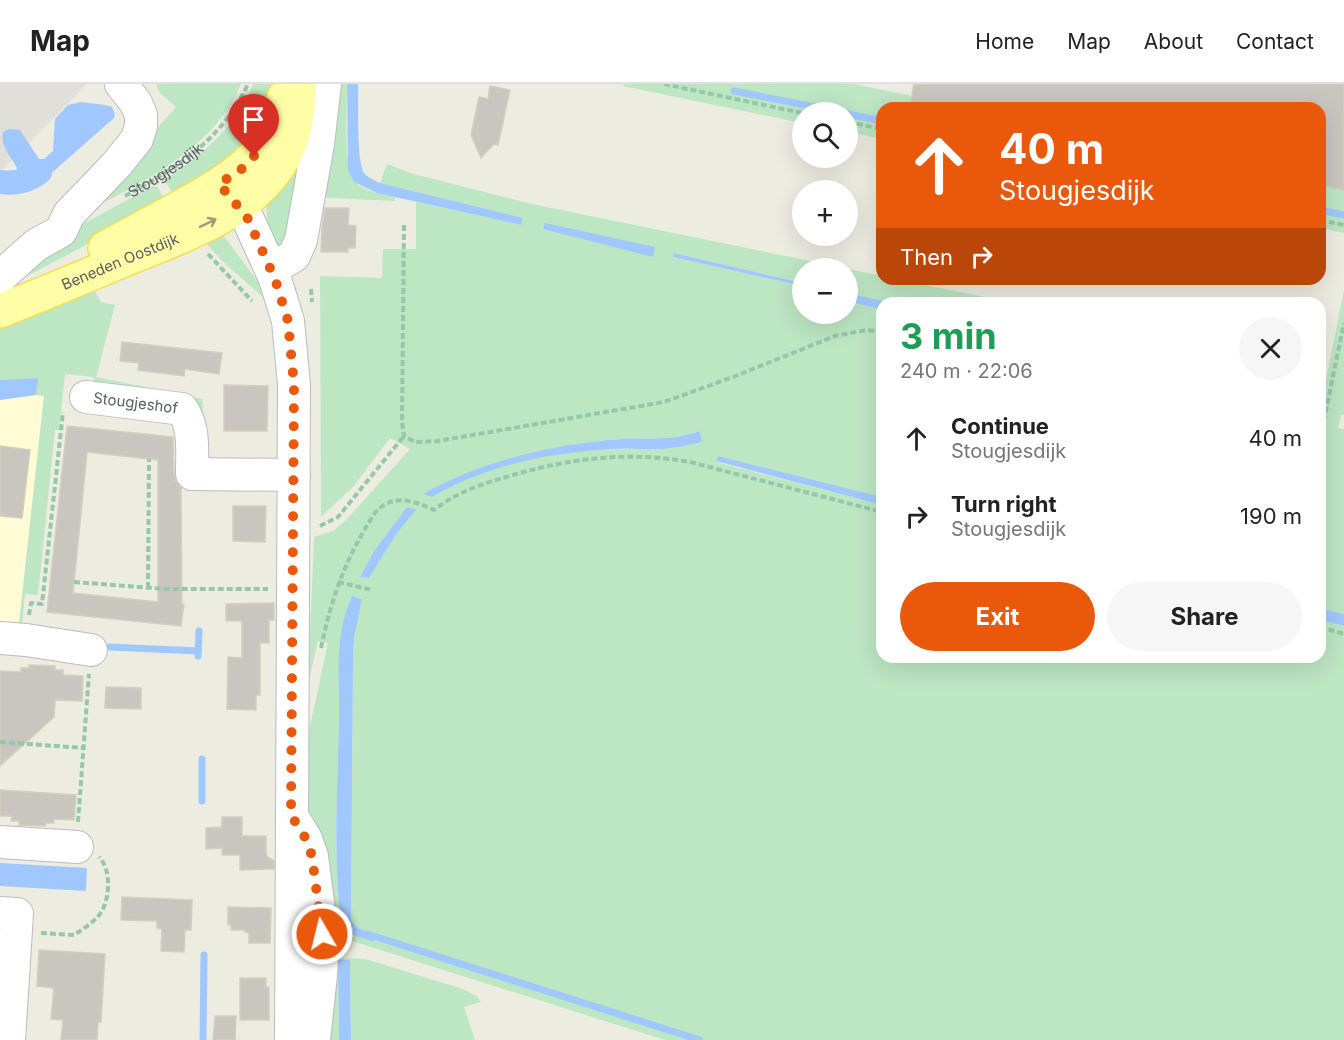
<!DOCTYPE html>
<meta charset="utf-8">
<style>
:root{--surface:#fff;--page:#f6f6f6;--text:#222;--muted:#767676;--line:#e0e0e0;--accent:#ea580c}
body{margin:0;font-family:Inter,sans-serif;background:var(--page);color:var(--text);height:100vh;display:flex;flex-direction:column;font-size:22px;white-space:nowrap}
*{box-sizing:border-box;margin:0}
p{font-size:20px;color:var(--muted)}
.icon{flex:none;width:33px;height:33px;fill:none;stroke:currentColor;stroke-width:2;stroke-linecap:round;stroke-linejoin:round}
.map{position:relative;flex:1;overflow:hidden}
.details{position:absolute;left:876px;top:213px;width:450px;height:366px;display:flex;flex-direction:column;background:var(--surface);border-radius:18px;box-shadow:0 6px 24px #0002}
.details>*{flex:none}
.banner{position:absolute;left:876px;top:18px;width:450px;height:183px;border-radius:18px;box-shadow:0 6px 24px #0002;background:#ea580c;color:#fff;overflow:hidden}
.buttons{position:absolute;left:792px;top:18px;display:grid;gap:12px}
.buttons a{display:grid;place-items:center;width:66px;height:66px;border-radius:50%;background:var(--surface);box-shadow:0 6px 24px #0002;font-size:30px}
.pin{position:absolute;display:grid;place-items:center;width:51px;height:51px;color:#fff;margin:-62px -26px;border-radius:50% 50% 50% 0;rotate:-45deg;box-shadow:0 0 6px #0007}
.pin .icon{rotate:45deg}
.me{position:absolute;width:66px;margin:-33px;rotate:352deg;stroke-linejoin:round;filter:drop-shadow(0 0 4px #0008)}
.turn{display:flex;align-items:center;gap:21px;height:126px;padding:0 24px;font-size:27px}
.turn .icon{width:78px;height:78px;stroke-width:2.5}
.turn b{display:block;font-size:42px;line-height:51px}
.then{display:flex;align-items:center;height:57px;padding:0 24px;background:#0003;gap:12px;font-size:22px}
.round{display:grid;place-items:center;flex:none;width:63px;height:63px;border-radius:32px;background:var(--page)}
.summary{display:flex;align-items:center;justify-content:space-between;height:102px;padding:0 24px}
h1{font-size:36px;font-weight:700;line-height:45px;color:#1e9e55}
.cta{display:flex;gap:12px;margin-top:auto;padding:12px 24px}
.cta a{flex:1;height:69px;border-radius:36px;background:var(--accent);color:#fff;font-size:24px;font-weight:700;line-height:69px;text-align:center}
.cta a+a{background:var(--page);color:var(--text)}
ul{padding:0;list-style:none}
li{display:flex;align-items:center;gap:18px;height:78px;padding:0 24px}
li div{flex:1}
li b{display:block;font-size:22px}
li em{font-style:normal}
header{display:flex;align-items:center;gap:36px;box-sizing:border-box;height:84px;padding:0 30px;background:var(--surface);border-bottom:2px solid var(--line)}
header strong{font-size:28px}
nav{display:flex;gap:33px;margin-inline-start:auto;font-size:21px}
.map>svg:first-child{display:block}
</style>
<header>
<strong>Map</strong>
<nav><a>Home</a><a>Map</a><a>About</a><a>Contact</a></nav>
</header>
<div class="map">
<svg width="1344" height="956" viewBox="0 0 1344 956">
<rect width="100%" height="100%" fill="#edece1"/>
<!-- commercial -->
<polygon fill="#fefbd5" points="36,311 44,312 19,540 0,539 0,316"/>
<!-- industrial -->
<polygon fill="#e1dfd9" points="0,0 87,0 2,86 0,86"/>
<!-- green -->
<g fill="#bde6c3" fill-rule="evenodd">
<path d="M 156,0 L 241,0 C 213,67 139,100 79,131 L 176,23 L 159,8 Z"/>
<path d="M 253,0 L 276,0 L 261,48 L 177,115 L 164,96 C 201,72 237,42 253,0 Z"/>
<path d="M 331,0 L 347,0 C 347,20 343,85 355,98 C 365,108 383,110 395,113 L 395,117 L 313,113 Z"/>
<polygon points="624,0 854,0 912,12 911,18 941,24 882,24 882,55 848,48 848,28 802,28 802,39 623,2"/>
<path d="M 303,45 L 293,151 L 279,163 C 270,152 264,133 268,118 C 273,98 293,65 303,45 Z"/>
<path d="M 387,80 L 410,89 L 532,120 L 844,184 L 802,184 L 802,199 L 674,169 L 673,173 L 802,202 L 802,230 L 848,230 L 848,217 L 882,226 L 882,413 L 718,372 L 716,378 L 882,421 L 882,573 L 1320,573 L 1320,536 L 1344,542 L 1344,956 L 665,956 L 336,852 L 315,761 L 306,709 L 306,661 L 328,559 L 318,557 L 308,600 L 314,453 L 333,447 L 347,435 L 410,365 L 390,354 L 353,403 L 321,433 L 320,192 L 382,194 L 383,165 L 416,165 L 416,118 L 521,141 L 523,134 L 380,99 ZM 700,347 L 702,358 C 691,360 681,363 670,364 C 652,367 633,363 614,365 C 552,368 486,380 432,413 L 424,410 C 480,378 545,363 608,356 C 628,354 648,355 668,354 C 679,353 689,350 700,347 ZM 407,423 L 415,427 L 397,449 L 369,494 L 360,493 L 374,467 ZM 352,512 L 362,515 L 354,554 L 353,577 L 351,833 C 352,845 364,846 375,849 L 372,858 L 353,851 L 347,855 L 340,852 L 342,849 C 333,779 337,708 339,638 C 340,594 334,553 352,512 Z"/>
<polygon points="1320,101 1344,106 1344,149 1320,144"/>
<polygon points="153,102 158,103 165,119 18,197 46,160"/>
<polygon points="220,147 258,198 265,215 220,175 203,155"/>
<polygon points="848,185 882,192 882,195 896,195 1014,219 892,219 848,209"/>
<polygon points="89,197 101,218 115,221 96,293 203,315 202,339 93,303 94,293 65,290 59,346 55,346 38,511 25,510 22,540 19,540 44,312 36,311 37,294 0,296 0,235"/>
<polygon points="1344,206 1344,331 1341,331 1338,344 1344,345 1344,530 1320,524 1320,301 1325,301"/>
<polygon points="341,874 365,875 463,905 476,912 481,918 464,923 475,956 351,956 350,876 338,877 339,956 320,956 335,876"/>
</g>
<!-- water -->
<g fill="#a0c8ff">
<path d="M 347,0 L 358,0 C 359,19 356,75 364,89 C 368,94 374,96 380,99 L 523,134 L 521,141 L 377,109 L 354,98 L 348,86 Z"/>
<path d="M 81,18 L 105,21 L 112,23 L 115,30 L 114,34 L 38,101 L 28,105 L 11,103 L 17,84 C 11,72 0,63 3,48 L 9,45 L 20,46 L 39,75 L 44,75 L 53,67 L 55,35 L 68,21 Z"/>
<polygon points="545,139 655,163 653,173 543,145"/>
<polygon points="674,169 802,199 802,202 673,173"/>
<polygon points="848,209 892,219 882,219 882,226 848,217"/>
<polygon points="38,294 36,311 0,316 0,296"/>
<path d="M 700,347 L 702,358 C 692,360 681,363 671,364 C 652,367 631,363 611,365 C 550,369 485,381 432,413 L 423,410 C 480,378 543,363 608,356 C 628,354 648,355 668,354 C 679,353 690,350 700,347 Z"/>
<polygon points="718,372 882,413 882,421 716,377"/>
<polygon points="407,423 416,426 397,449 369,494 360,493 374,467"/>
<path d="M 352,512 L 362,515 L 354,554 L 353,577 L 351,833 C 352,845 365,846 375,850 L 373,858 L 353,851 L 347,855 L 340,852 L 342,849 C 333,779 337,708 339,638 C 340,593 333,554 352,512 Z"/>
<polygon points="1320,524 1344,530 1344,542 1320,536"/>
<polygon points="0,779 87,784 86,807 0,802"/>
<polygon points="338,876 350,876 351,956 339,956"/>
</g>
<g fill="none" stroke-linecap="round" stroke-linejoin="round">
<!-- stream -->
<g stroke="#a0c8ff" stroke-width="7">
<polyline points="734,7 841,28"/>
<polyline points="848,30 882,37"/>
<polyline points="1320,126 1344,131"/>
<polyline points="110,563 198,567"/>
<polyline points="198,572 199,547"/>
<polyline points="202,675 202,717"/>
<polyline points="367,850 700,956"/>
<polyline points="203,956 204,871"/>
</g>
<!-- canal -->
<path stroke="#a0c8ff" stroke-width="24" d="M 0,98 C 15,100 28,98 40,88"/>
</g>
<!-- building -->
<g fill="#c8c6bf" stroke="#d2cfc0" stroke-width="1.5" fill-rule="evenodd">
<polygon points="914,0 1344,0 1344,106 1320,101 1320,24 941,24 911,18"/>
<polygon points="490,2 510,6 498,61 494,60 481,74 471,51 479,13 488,15"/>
<polygon points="325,124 349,124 348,141 356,142 355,164 348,164 348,168 321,168 322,143"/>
<polygon points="122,258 222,269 219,290 185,285 184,292 138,286 139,279 120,277"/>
<polygon points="224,301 268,302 267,347 224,347"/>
<path d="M 67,342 L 173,353 L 174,390 L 176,398 L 181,404 L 182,520 L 184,520 L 181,542 L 47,528 ZM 87,368 L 158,376 L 158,518 L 73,509 Z"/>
<polygon points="0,362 30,366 22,434 0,432"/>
<polygon points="233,422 266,422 265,458 233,457"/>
<polygon points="274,519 274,536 269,536 269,559 260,559 260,611 256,611 256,626 227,625 228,573 242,574 242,537 226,537 226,520"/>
<polygon points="29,581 55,582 55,586 63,586 63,591 83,592 82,617 55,616 54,633 0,682 0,587 21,588 21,584 29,584"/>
<polygon points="106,603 141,604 141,625 105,624"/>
<polygon points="0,706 76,711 74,736 54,735 54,739 46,739 45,742 19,741 19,737 11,737 12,732 0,732"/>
<polygon points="222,733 242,733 242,752 266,752 266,769 267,772 274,777 274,785 240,786 240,771 222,771 222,764 206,765 206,744 222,743"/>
<polygon points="122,813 192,816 191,846 185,846 184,868 161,867 162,845 157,844 157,837 121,836"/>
<polygon points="228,823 271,824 270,859 249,859 249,849 245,848 245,846 231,846 231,841 228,841"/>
<polygon points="39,866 105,870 101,938 98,938 97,956 61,956 63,936 51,935 54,904 37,902"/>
<polygon points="240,894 266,894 266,903 269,903 269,936 240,936"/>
<polygon points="215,932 236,932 235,956 213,956"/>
</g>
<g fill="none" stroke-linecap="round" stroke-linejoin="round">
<defs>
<g id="minor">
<polyline points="221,102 247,133 275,195 288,237 294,301 291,956"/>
<polyline points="271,185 294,172 301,156 318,60 325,0"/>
<polyline points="0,193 36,161 61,147 69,130 117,80 137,55 141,42 141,31 136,19 121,0"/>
<path id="s2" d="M 86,313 L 182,325 C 195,343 192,369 192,390 L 294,391"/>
<polyline points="0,554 26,556 91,566"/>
<polyline points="297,740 306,755 312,772 323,858 321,891 314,956"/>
<polyline points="0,758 77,763"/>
<polyline points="0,829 17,830 9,956"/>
</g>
<g id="major">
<path d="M 105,164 C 130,151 154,137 179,124 C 229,95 270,75 284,13"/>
<path id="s3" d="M 0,227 C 40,211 79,195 119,178 C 174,155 242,135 278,83 C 295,58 298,29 300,0"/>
</g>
</defs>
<!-- minor casing -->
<use href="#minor" stroke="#b9bbc1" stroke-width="34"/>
<!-- major casing -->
<use href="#major" stroke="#f4de54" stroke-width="36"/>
<!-- path -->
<g stroke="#96c7aa" stroke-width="4" stroke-dasharray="6 3" stroke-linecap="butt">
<polyline points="664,0 802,29"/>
<polyline points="848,38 882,45"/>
<path id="s1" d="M 125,112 C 178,83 221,57 248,0"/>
<polyline points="1320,136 1344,141"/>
<polyline points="404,141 402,338 404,352 415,358 438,357 664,318 733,293 835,252 867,246 882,248"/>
<polyline points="208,170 252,217"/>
<polyline points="311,205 312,218"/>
<polyline points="1320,355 1344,239"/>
<polyline points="320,442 338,433 404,352"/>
<polyline points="74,498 166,505 268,505"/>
<polyline points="338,498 372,506"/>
<polyline points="148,504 149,375"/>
<polyline points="29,531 31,519 42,520 63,328"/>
<polyline points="1320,543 1344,550"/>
<path d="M 321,564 C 332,512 345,476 374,430 C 391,409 412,416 434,426 C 457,408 484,399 513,391 C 571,374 630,367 690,378 L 882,428"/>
<polyline points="0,658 84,664"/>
<polyline points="78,738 89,590"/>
<path d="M 41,849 L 74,851 C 83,845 93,839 100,830 C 110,816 112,786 99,773"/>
</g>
<!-- minor -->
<use href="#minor" stroke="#fff" stroke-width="32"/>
<!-- major -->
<use href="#major" stroke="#fffda5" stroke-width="33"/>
</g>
<!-- one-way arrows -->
<defs><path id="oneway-shaft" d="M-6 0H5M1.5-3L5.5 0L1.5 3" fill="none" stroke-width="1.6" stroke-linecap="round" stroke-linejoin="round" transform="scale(1.5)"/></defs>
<use stroke="#9c9d7d" href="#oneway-shaft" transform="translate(208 139) rotate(-26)"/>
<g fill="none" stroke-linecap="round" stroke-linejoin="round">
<!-- route -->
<polyline stroke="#ea580c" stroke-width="10" stroke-dasharray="0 18" points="254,72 243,84 219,100 247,133 275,195 288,237 294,301 291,731 306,755 312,772 322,850"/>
</g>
<g text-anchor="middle" stroke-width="5" stroke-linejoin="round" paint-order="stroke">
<!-- street labels -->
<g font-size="15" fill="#5a5d63" stroke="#fff">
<text dy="5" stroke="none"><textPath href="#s1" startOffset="48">Stougjesdijk</textPath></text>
<text dy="5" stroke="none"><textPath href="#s3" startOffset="130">Beneden Oostdijk</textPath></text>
<text dy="5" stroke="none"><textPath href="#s2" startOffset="50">Stougjeshof</textPath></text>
</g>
</g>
</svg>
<div class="buttons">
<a><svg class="icon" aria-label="search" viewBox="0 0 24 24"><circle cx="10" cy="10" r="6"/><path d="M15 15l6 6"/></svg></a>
<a>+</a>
<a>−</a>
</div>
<div class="pin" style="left:254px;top:72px;background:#d93025"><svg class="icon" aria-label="arrive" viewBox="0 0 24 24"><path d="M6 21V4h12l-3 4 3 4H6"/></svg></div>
<svg class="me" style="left:322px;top:850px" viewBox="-20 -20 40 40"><circle r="17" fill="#ea580c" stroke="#fff" stroke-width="3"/><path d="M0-11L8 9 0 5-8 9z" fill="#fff"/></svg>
<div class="banner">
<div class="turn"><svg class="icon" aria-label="ahead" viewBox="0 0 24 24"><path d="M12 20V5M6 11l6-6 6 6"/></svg><div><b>40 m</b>Stougjesdijk</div></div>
<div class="then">Then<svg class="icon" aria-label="right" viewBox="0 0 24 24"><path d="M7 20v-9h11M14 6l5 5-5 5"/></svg></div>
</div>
<section class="details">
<div class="summary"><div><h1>3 min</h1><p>240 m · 22:06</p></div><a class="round"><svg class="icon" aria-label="close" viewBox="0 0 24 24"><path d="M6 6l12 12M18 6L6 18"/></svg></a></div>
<ul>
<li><svg class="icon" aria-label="ahead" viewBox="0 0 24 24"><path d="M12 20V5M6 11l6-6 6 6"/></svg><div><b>Continue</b><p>Stougjesdijk</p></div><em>40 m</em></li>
<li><svg class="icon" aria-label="right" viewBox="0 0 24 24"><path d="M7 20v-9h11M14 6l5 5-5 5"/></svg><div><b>Turn right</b><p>Stougjesdijk</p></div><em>190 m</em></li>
</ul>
<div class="cta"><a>Exit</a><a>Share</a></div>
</section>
</div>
